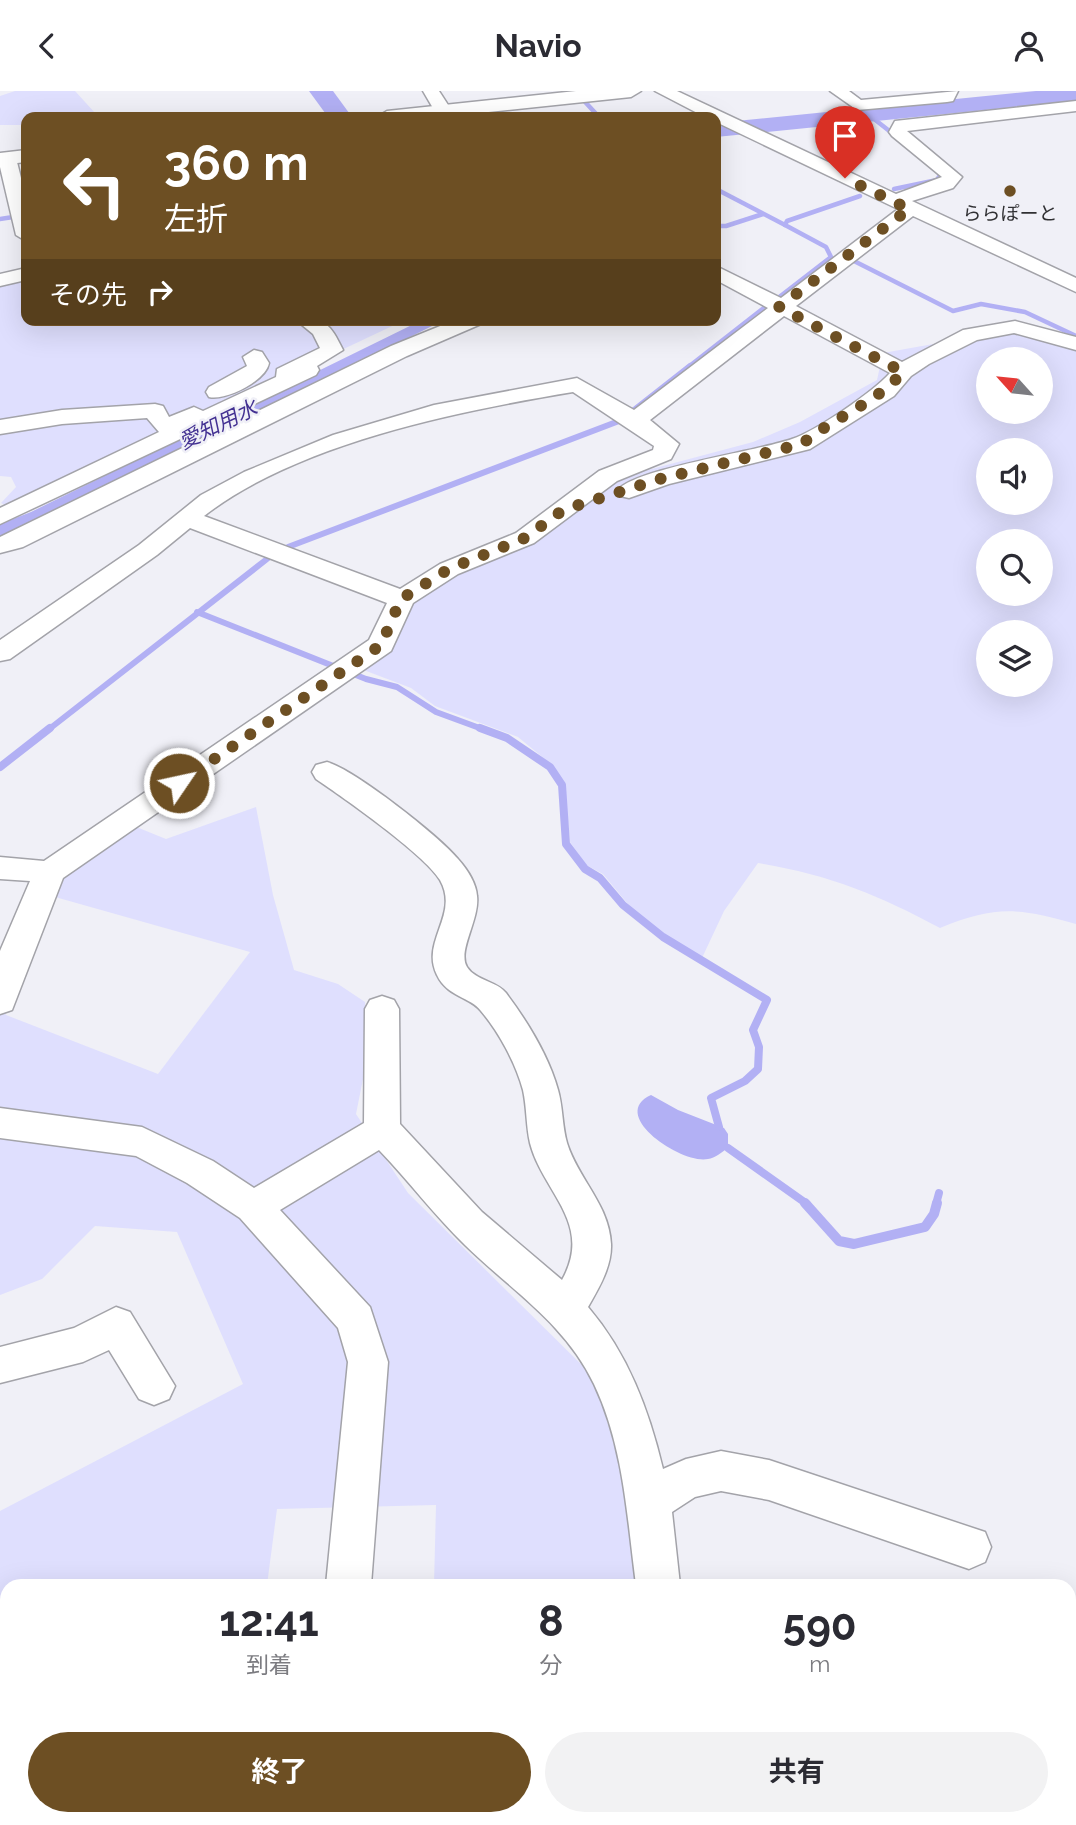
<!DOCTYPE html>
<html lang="ja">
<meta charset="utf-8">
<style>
:root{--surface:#fff;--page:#f2f2f3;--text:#2b2b33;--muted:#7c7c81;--accent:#6d4f23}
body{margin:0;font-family:Raleway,"Noto Sans JP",sans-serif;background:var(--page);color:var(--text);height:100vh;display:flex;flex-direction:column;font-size:26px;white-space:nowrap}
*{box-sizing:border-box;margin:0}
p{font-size:23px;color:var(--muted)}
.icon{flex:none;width:38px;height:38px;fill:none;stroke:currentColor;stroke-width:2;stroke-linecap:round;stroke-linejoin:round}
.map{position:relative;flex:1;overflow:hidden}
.sheet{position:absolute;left:0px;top:1488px;width:1076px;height:247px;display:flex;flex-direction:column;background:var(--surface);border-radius:21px 21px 0 0;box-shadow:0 7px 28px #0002}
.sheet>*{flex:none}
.guide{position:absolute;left:21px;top:21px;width:700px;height:214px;border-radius:14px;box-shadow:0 7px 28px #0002;background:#6d4f23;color:#fff;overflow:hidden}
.needle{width:46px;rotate:297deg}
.tools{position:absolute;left:976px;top:256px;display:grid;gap:14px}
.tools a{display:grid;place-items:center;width:77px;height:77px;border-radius:50%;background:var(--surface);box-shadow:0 7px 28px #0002;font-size:35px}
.pin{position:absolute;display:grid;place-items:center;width:60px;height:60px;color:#fff;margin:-72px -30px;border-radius:50% 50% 50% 0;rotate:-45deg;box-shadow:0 0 7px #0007}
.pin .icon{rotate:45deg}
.me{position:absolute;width:77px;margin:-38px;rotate:56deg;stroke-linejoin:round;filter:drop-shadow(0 0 5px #0008)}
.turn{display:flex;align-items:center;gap:24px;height:147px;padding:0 28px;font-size:32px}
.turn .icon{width:91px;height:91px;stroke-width:2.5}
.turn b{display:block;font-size:49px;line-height:60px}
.then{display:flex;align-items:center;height:66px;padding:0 28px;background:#0003;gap:14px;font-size:26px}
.eta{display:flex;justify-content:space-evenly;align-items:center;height:119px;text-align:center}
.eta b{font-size:42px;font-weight:700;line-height:49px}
.primary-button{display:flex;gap:14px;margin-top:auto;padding:14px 28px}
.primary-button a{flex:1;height:80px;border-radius:42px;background:var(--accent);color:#fff;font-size:28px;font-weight:700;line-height:80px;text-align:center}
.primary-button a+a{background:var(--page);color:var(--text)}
header{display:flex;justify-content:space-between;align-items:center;height:91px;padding:0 28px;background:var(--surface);font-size:32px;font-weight:700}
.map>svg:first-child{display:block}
</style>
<header><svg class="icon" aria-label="back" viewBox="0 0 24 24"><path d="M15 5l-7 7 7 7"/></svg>Navio<svg class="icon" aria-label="person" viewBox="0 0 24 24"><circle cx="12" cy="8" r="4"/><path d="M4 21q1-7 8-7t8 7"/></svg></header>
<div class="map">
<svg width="1076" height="1734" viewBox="0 0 1076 1734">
<rect width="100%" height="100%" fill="#f0f0f7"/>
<!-- green -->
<g fill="#dfdffe" fill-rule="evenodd">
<polygon points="15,0 75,0 95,22 73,26 26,26 26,34 0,34 0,5"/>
<polygon points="26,188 26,229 405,229 9,416 1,412 16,396 11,386 0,385 0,192"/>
<path d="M 1000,241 L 1027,243 L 1050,253 L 1076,257 L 1076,833 C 1018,817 997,814 940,837 C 879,804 827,783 758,772 L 724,820 L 702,867 L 662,843 L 632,818 L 603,783 L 586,774 L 570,751 L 564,691 L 552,674 L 518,646 L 435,615 L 411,597 L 361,578 L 415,508 L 431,496 L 565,424 L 579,420 L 614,388 L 753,351 L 800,331 L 877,289 L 883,262 ZM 989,268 L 1041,268 L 1041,320 L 989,320 ZM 989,359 L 1041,359 L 1041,411 L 989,411 ZM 989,450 L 1041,450 L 1041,502 L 989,502 ZM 989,541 L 1041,541 L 1041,593 L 989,593 Z"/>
<polygon points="256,716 273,804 294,879 338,893 365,911 368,963 356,1023 408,1102 594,1286 646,1462 645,1494 434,1494 436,1414 277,1418 267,1494 7,1494 7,1674 0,1667 0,1420 243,1293 177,1141 95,1135 42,1188 0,1204 0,911 6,924 158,983 250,861 48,804 60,782 129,733 166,748"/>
<polygon points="66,1727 297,1727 296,1734 73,1734"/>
<polygon points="425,1727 679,1727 686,1734 425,1734"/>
</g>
<!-- water -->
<path fill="#b2b0f4" d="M 651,1004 L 678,1019 L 724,1037 L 728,1043 L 728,1057 C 722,1061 715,1067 708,1068 C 683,1074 607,1024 651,1004 Z"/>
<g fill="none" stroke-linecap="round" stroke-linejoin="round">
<!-- stream-far3 -->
<g stroke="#b2b0f4" stroke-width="4.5">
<polyline points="575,0 599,26"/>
<polyline points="869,24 897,46"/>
<polyline points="716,98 785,134"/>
<polyline points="894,98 937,89 940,84 935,76"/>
<polyline points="0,128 26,124"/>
<polyline points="716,135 726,135 763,123"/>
<polyline points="852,169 953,220 981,213 1025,221 1076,245"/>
<polyline points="778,207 831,166 826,156 785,134 787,130 860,105"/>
<polyline points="687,277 765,216"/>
</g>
<!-- stream-far2 -->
<g stroke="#b2b0f4" stroke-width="6">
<polyline points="634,319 690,275"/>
<polyline points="288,456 619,330"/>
<polyline points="197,521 366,588 397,596 436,621 485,639"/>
<polyline points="48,639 267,468"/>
</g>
<!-- stream-far1 -->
<g stroke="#b2b0f4" stroke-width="8">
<polyline points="480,637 507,647 550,676 562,694 566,753 585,778 600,787 623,814 663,846 767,909 753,939 759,956 758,978 745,990 711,1007 719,1036"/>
<polyline points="0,676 50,637"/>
<polyline points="728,1057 807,1113"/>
<polyline points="936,1113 939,1102"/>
</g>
<!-- stream -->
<polyline stroke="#b2b0f4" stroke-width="10" points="805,1112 839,1150 854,1153 925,1136 934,1123 937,1112"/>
<!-- canal -->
<polygon fill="#b2b0f4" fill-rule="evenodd" points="422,229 444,229 45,429 0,446 0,433 31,421"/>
<!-- river -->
<g fill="#b2b0f4" fill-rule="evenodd">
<polygon points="309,0 333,0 352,26 328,26"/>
<polygon points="1036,0 1076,0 1076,10 716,46 716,32"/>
</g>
<defs>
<g id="minor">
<polygon points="423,0 439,0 452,20 449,24 437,24"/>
<path d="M 655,0 L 677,0 L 896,103 L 942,86 L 892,45 L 889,41 L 895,30 L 1076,10 L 1076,20 L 907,40 L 962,86 L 953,97 L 912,110 L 1076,187 L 1076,201 L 913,125 L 796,215 L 902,271 L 963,239 L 1015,230 L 1076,246 L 1076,259 L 1014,242 L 977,249 L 929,273 L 911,285 L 894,305 L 810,358 L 669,393 L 629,407 L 620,405 L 617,400 C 632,378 759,360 792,348 C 816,340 873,301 890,282 L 784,225 L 650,329 L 679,353 L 671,368 L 617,390 L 534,452 L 458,483 L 413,512 L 391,560 L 63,787 L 12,919 L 0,923 L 0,860 L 30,790 L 0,788 L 0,766 L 44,770 L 369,549 L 387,512 L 190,437 L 157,464 L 10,568 L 0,570 L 0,549 L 139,454 L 201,404 L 244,381 L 333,344 L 434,314 L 577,287 L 634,319 L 768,217 L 716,189 L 716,175 L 781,207 L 898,118 L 716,31 L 716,26 L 705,26 ZM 573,301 L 654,355 L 653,359 L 599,380 L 516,442 L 440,473 L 400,498 L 204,425 C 298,352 458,320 573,301 Z"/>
<polygon points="830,0 849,0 861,9 958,0 953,10 947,11 857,19"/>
<polygon points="7,62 16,67 26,107 26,150 16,144 0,76 0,64"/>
<polygon points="26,177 26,189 0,195 0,183"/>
<path d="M 296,229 C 327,229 329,231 343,259 L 317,275 L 319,279 L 316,284 L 0,433 L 0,417 L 159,341 L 147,327 L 62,333 L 0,343 L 0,329 L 62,319 L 155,313 L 163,315 L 169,326 L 194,316 L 203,320 L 276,286 L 277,278 L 320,257 L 313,243 Z"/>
<polygon points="455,229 484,229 481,233 407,265 23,456 0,462 0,446 391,255"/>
<path d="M 254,259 L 262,261 L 269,272 C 266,290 225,310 209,306 L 206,301 L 209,296 L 247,275 L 243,266 Z"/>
<path d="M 327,671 C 355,679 439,745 458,768 C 467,778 476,792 477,805 C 480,828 457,860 467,876 C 476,890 497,890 506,902 C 527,930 549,966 558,999 C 563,1016 562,1035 567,1052 C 578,1088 609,1113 611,1153 C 612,1175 599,1197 588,1216 C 628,1263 649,1319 663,1378 L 686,1368 L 721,1360 L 769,1369 L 985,1441 L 991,1456 L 985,1471 L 969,1478 L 769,1409 L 721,1400 L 695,1406 L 672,1421 L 680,1494 L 636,1494 C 627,1426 624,1356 594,1293 C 565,1232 511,1199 465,1154 C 434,1124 409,1090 379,1059 L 280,1119 L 370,1216 L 388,1271 L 371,1494 L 326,1494 L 348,1271 L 338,1237 L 240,1127 L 187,1092 L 136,1065 L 0,1047 L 0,1017 L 142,1036 L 213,1070 L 254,1097 L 364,1032 L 365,918 L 370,909 L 382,905 L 394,909 L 399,918 L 400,1033 L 482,1121 L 562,1189 C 594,1132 543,1102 530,1052 C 526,1035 527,1017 523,999 C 516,973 499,941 481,920 C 471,906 447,906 437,884 C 420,850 460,824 440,789 C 424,763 344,707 316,688 L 312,681 L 316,674 Z"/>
<polygon points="116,1216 130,1221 175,1295 169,1308 154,1314 139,1308 109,1259 83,1271 0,1292 0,1256 74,1237"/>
<polygon points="0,1701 7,1704 7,1727 30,1727 33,1734 0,1734"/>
<polygon points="305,1727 355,1727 354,1734 304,1734"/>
<polygon points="703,1727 757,1727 760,1734 706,1734"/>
</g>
<g id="major">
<polygon points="576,0 641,0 631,6 441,26 377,26 387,20"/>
<polygon points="26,59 26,71 0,74 0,62"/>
</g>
</defs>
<!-- minor casing -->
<use href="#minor" stroke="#a3a3a9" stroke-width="3"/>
<!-- major casing -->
<use href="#major" stroke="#a3a3a9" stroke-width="3"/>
<!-- minor -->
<use href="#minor" fill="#fff" fill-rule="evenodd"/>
<!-- major -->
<use href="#major" fill="#fff" fill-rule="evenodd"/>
</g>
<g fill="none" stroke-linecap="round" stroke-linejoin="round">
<!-- route -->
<path stroke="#6d4f23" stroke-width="12" stroke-dasharray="0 21.6" d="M 179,692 L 381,554 L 401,508 L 449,478 L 525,447 L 563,419 L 660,388 L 802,353 C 834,326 875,313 903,281 L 779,216 L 909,118 L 845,87"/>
</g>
<!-- markers -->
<circle fill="#6d4f23" stroke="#f0f0f7" stroke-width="2.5" cx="1010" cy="100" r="7"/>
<g text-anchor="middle" stroke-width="5" stroke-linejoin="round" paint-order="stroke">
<!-- far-poi labels -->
<g font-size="19" fill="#303033" stroke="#f0f0f7">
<text x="1010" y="129">ららぽーと</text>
</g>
<!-- far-water labels -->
<g font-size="21" font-style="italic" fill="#433192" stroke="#f0f0f7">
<text transform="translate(218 334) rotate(-26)" y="7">愛知用水</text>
</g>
</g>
</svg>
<div class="tools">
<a><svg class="needle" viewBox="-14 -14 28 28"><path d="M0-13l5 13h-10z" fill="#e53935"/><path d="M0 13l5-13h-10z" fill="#7c7c81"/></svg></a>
<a><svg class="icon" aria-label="sound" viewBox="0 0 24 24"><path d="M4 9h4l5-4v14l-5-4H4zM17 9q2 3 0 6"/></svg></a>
<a><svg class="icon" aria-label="search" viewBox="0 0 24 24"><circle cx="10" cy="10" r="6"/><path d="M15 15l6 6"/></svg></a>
<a><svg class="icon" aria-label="layers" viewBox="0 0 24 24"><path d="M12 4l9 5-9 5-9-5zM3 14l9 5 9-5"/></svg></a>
</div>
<div class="pin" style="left:845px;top:87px;background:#d93025"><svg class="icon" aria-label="arrive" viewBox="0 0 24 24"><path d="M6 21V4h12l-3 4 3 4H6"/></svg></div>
<svg class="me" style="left:179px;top:692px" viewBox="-20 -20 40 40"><circle r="17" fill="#6d4f23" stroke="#fff" stroke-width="3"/><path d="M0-11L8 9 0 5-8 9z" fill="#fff"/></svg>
<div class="guide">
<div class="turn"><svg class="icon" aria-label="left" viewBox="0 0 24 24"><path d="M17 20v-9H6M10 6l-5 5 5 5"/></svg><div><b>360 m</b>左折</div></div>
<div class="then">その先<svg class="icon" aria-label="right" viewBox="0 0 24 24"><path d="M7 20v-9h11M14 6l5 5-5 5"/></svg></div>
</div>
<section class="sheet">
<div class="eta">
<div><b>12:41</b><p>到着</p></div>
<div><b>8</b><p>分</p></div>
<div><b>590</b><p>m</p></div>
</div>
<div class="primary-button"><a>終了</a><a>共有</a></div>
</section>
</div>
